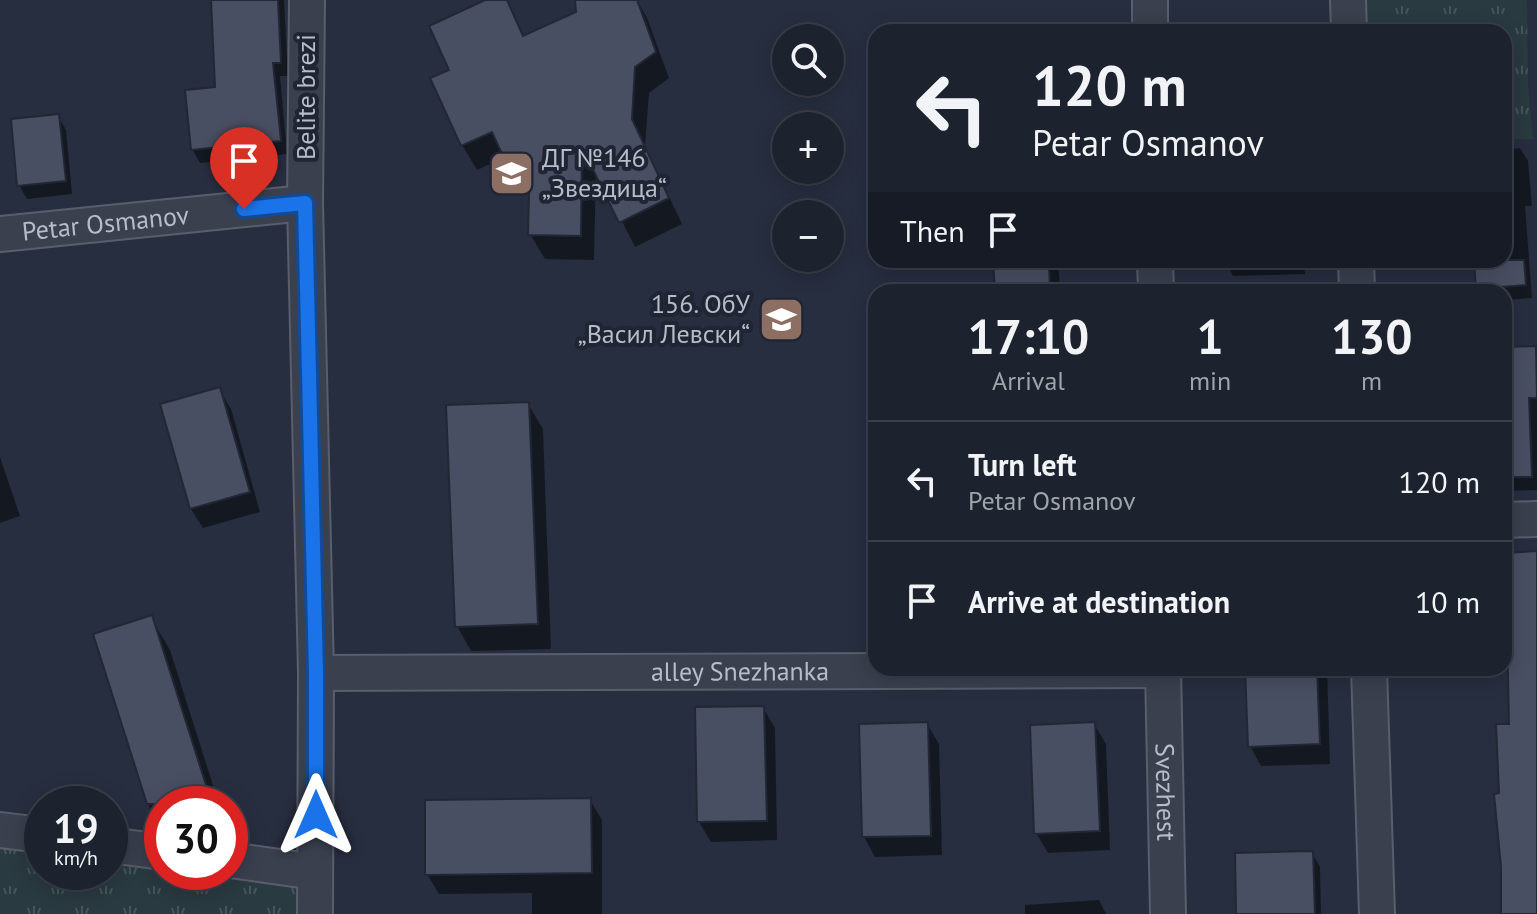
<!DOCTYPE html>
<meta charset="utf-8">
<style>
:root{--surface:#1d222f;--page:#252a37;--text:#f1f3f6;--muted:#a0a4aa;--line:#3b3f4b}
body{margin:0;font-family:"PT Sans",sans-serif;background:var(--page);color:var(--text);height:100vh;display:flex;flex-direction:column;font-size:30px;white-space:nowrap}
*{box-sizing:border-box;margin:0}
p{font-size:26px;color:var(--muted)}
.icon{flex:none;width:44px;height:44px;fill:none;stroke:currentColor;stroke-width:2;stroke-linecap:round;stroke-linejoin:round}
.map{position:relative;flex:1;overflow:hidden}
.sheet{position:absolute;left:868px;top:284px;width:644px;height:392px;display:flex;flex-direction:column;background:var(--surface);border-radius:24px;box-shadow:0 4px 20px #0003,0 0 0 2px var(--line)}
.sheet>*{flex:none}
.banner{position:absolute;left:868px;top:24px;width:644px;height:244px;border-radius:24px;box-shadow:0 4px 20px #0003,0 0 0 2px var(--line);background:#1d222f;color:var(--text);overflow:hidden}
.controls{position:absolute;left:772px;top:24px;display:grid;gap:16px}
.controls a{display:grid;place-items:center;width:72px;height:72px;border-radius:50%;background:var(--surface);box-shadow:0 4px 20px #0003,0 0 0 2px var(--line);font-size:40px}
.speed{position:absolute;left:24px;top:786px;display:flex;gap:16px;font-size:40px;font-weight:700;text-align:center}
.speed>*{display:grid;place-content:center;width:104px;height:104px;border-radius:50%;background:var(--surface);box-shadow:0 4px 20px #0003,0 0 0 2px var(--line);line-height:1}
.speed small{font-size:20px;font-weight:400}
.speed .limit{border:12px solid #d22;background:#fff;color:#111}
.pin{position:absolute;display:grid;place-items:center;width:68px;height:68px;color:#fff;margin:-82px -34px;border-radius:50% 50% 50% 0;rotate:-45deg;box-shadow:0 0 8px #0007}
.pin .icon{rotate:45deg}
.me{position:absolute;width:88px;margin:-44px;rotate:0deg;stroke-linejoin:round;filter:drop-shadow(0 0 6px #0008)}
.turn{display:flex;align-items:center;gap:28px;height:168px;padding:0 32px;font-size:36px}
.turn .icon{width:104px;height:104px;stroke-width:2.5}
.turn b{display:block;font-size:56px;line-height:68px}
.then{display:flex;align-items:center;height:76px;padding:0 32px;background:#0003;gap:16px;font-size:30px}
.eta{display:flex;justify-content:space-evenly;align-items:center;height:136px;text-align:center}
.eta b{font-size:48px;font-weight:700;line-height:56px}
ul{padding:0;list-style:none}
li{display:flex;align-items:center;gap:24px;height:120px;padding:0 32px;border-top:2px solid var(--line)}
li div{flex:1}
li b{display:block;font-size:30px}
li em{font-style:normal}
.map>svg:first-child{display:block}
</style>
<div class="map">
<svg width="1537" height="914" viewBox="0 0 1537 914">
<defs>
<pattern id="grass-tufts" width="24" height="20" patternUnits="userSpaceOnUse" patternTransform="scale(2)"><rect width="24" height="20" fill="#293a40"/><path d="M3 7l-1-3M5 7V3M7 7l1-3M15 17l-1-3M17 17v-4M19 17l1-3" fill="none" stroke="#46555a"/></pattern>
</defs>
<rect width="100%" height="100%" fill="#272e3f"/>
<!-- grass -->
<g fill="url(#grass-tufts)">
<polygon points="1361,0 1527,0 1528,86 1533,139 1504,139 1504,32 1361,32"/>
<polygon points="0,830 42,835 42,872 110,872 110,845 162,852 162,872 315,872 315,914 0,914"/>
</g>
<!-- shadow -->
<g fill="#0007">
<polygon points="213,0 284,0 288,76 280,76 287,154 200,163 192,149 217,89"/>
<polygon points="490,0 505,0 525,37 578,13 577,0 637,0 647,18 669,78 649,93 645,146 682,224 635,247 596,170 594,260 545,259 530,234 530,189 524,191 506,157 477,170 462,145 451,71"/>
<polygon points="58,116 66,130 72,194 27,199 19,185"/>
<polygon points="1520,148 1528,161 1532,206 1525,206 1532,298 1504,300 1504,292 1480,292 1476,260 1504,260 1504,150"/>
<polygon points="995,260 1058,260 1060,292 997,292"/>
<polygon points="1225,260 1304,260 1305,274 1233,276"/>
<polygon points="1535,348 1537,352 1537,490 1506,491 1504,487 1504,349"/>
<polygon points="876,351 876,482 872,475 867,352"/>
<polygon points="219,389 231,409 260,512 203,528 191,509"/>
<polygon points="528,404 543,429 551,649 471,651 457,626"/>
<polygon points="0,457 20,516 0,523"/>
<polygon points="151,618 170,650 219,804 162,804 162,833 153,818 95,635"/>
<polygon points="1247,668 1327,668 1330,764 1261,766 1250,746"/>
<polygon points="763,708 775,728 777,840 711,842 699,822"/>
<polygon points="927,724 939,744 942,855 875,857 864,837"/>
<polygon points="1094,724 1106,744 1110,850 1048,853 1036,833"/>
<polygon points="590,800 602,820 602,914 532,914 532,893 439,894 427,874"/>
<polygon points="1312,853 1320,867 1321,914 1238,914"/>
<polygon points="1099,900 1106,914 1025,914 1025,905"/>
</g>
<!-- building -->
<g fill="#494f62" stroke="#222736" stroke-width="2">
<polygon points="211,0 278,0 281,63 273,63 281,141 191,150 185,90 215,87"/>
<polygon points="485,0 507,0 523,36 576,12 575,0 637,0 656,52 635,67 632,119 669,198 619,223 582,147 581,236 528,235 529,193 516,164 508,167 492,132 461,146 430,78 449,70 429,26"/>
<polygon points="59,114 66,181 17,186 11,119"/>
<polygon points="993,260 1049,260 1050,292 995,292"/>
<polygon points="1474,260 1524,260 1526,285 1476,289"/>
<polygon points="1536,346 1537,398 1529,398 1532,477 1504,477 1504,347"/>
<polygon points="220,387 250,492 190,509 160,404"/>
<polygon points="529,402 538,624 455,627 446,405"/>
<polygon points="1537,551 1537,914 1501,914 1501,867 1494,794 1499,793 1496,724 1509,724 1507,630 1513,630 1507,553"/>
<polygon points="152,615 212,804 147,804 93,634"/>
<polygon points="1245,668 1317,668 1320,744 1248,747"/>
<polygon points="764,706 767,821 697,822 695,707"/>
<polygon points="928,722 931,836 862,837 859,724"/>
<polygon points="1095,722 1100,831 1034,834 1030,725"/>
<polygon points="591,798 592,873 425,875 425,800"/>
<polygon points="1313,851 1315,914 1236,914 1235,853"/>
</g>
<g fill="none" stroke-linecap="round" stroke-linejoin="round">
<defs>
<g id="street">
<polyline points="307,0 305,203 316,673 315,914"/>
<polyline points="1150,0 1150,32"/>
<polyline points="1348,0 1349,32"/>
<path id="s1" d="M 0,234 L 305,203"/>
<polyline points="1155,260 1156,292"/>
<polyline points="1356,260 1357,292"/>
<polyline points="1504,520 1537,519"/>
<path id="s2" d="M 1163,668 L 1168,914"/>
<polyline points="1369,668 1377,914"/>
<path id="s3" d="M 316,673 L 1163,670"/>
<polyline points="0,830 42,835"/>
<polyline points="110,845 162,852"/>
<polyline points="230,860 315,872"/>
</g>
</defs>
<!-- street casing -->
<use href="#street" stroke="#595e6c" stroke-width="38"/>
<!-- street -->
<use href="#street" stroke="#3b404f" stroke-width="34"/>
</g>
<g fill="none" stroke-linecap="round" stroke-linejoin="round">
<defs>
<polyline id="route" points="244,209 305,203 316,673 316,815"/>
</defs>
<!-- route casing -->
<use href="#route" stroke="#114b97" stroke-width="20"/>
<!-- route -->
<use href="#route" stroke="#1a73e8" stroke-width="14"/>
</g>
<!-- icons -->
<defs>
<symbol id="school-square" viewBox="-11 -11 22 22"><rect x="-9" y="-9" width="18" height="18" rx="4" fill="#8d6e63" stroke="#202534"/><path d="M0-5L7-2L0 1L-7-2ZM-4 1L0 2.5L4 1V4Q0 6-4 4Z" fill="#fff"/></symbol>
</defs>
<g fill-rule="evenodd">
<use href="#school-square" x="486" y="148" width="51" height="51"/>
<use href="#school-square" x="756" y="294" width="51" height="51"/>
</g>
<g text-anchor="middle" stroke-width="8" stroke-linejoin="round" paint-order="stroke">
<!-- street labels -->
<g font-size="26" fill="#b8bcc9" stroke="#202534">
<text transform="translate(306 97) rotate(-90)" y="9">Belite brezi</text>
<text dy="9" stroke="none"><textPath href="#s1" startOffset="106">Petar Osmanov</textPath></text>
<text dy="9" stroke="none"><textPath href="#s3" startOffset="424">alley Snezhanka</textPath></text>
<text dy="9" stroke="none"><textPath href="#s2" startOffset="124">Svezhest</textPath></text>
</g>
<!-- poi labels -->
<g font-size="26" fill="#b8bcc9" stroke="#202534" text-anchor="start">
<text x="542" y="167">ДГ №146<tspan x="542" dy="30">„Звездица“</tspan></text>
<text x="750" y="313" text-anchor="end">156. ОбУ<tspan x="750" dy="30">„Васил Левски“</tspan></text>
</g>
</g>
</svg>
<div class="controls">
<a><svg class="icon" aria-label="search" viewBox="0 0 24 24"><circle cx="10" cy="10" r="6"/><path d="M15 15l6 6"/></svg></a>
<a>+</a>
<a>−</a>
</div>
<div class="speed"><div>19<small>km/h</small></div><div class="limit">30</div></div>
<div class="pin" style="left:244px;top:209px;background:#d93025"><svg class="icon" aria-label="arrive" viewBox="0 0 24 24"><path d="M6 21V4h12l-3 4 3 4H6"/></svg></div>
<svg class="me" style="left:316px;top:815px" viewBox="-20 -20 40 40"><path d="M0-17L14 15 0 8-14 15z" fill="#1a73e8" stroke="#fff" stroke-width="4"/></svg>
<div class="banner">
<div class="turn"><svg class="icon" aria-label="left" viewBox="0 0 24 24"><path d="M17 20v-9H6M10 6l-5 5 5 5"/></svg><div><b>120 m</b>Petar Osmanov</div></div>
<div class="then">Then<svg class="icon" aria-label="arrive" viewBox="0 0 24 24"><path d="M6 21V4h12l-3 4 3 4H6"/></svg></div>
</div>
<section class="sheet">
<div class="eta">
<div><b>17:10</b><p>Arrival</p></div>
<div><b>1</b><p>min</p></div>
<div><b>130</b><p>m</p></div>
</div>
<ul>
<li><svg class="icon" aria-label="left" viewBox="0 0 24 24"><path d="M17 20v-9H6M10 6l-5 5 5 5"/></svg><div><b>Turn left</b><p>Petar Osmanov</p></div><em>120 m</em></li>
<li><svg class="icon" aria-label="arrive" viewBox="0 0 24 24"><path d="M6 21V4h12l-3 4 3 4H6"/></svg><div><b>Arrive at destination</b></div><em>10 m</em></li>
</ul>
</section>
</div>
